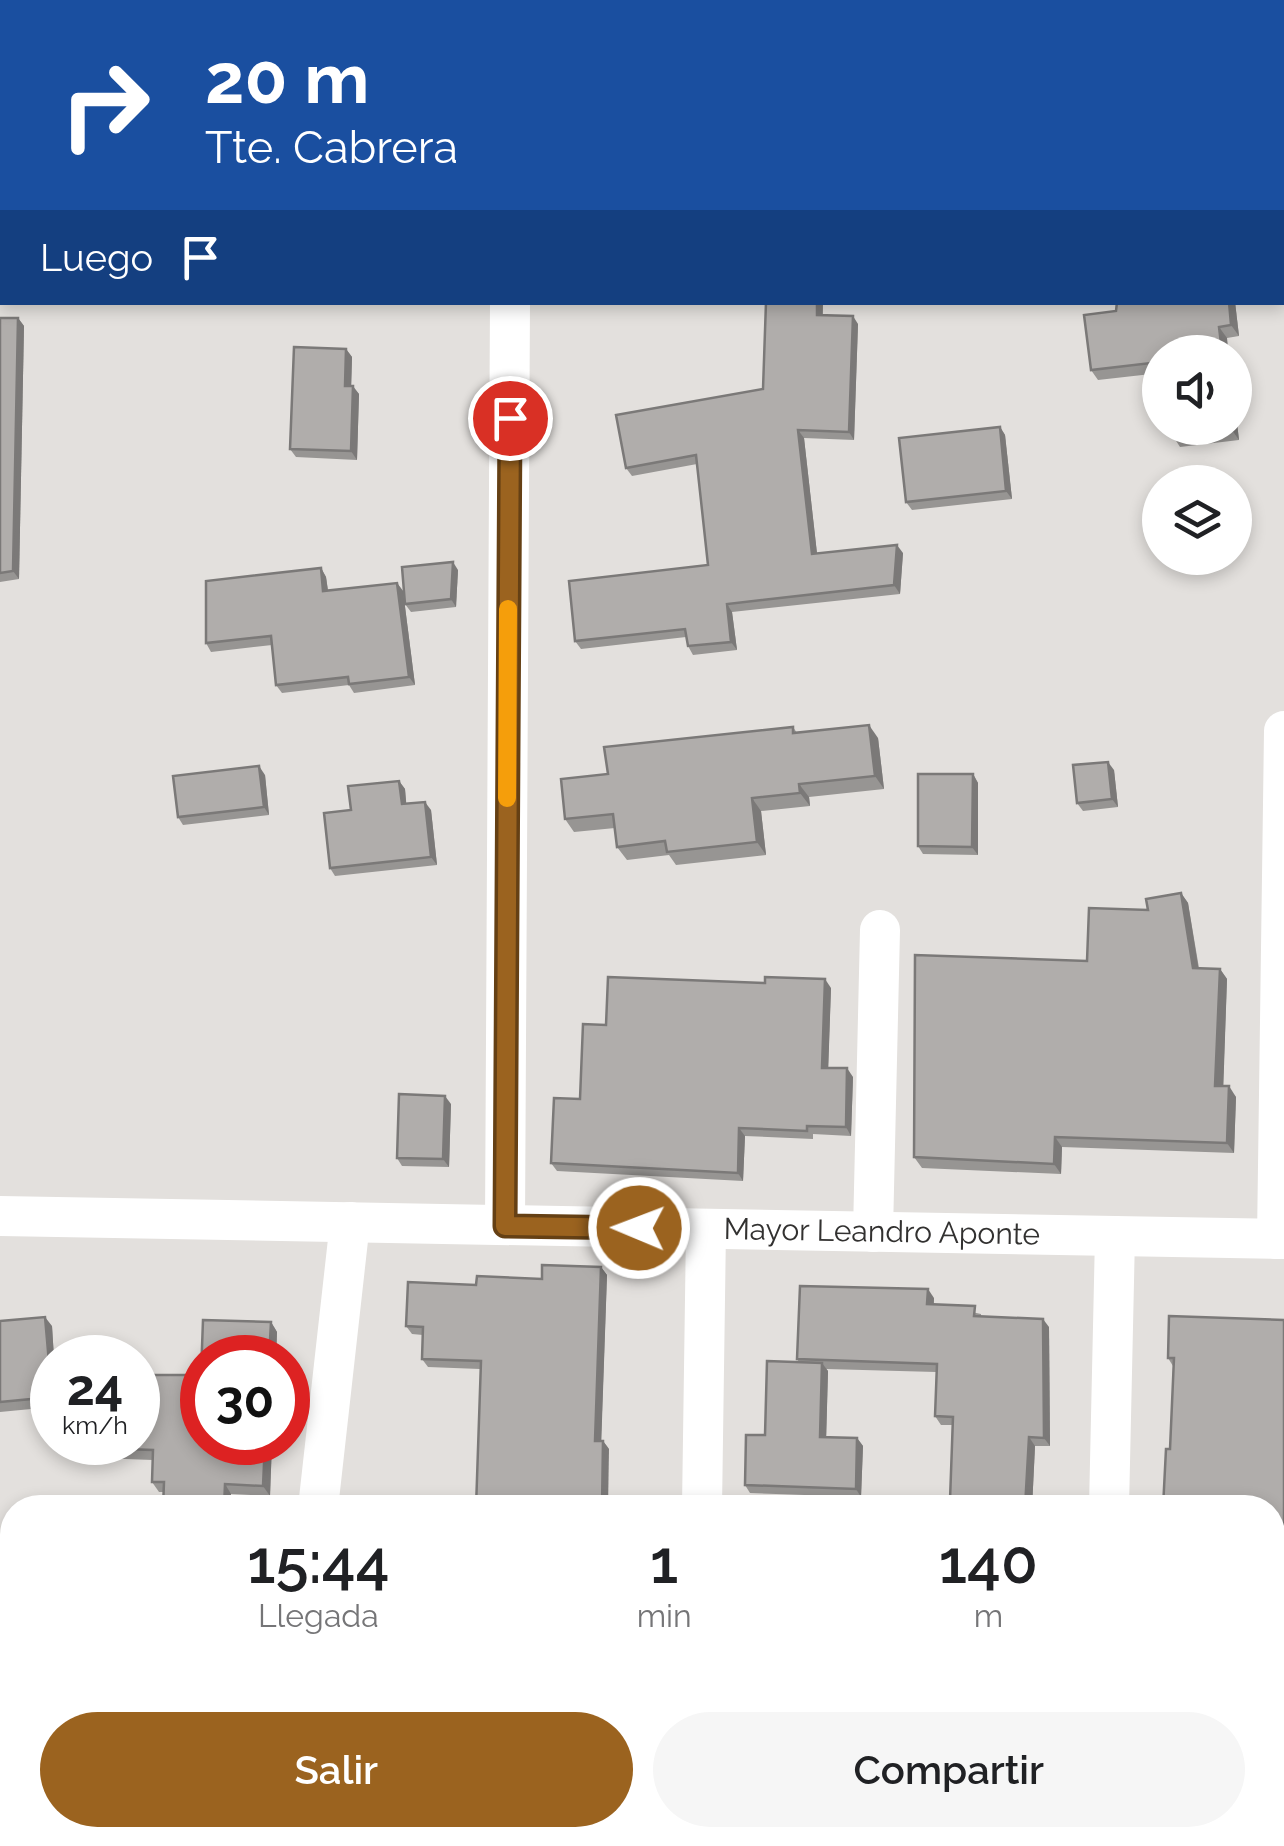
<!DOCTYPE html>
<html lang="es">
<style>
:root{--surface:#fff;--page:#f6f6f6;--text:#202124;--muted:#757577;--accent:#9b631f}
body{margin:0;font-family:Raleway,sans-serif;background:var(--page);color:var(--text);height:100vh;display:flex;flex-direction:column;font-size:38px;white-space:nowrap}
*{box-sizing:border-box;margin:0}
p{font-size:32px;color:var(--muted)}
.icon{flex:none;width:55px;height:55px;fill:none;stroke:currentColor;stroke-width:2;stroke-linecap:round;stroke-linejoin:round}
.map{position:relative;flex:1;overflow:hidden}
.sheet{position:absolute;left:0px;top:1495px;width:1285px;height:352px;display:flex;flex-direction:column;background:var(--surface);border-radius:40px 40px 0 0;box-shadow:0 5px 15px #0003}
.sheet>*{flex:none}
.top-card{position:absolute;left:0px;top:0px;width:1285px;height:305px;box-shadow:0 5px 15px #0003;background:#1a4fa0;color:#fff;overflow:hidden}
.controls{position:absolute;left:1142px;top:335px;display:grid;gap:20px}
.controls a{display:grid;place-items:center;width:110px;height:110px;border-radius:50%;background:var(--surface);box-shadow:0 5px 15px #0003;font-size:50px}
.speed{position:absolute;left:30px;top:1335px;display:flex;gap:20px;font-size:50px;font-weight:700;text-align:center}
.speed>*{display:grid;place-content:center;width:130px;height:130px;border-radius:50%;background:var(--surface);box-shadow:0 5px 15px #0003;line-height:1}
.speed small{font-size:25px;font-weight:400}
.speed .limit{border:15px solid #d22;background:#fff;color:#111}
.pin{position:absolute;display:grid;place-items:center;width:85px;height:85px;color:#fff;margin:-42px;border:5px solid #fff;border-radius:50%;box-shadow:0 2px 10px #0007}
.me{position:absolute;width:110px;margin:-55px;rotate:271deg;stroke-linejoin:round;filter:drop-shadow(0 0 8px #0008)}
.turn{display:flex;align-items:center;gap:35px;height:210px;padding:0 40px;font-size:45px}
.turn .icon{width:130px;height:130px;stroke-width:2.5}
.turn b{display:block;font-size:70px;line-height:85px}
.then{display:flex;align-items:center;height:95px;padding:0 40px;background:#0003;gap:20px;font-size:38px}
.eta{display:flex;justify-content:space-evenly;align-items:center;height:170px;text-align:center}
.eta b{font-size:60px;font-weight:600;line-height:70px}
.action{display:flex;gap:20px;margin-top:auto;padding:20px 40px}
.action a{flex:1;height:115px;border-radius:60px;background:var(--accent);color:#fff;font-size:40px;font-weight:600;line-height:115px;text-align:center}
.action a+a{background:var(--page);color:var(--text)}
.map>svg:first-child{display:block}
</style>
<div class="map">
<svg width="1284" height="1846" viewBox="0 0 1284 1846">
<rect width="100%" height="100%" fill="#e3e0dd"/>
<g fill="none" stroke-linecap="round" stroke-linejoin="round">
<!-- minor -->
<g stroke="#fff" stroke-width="40">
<polyline points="516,2 516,0"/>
<polyline points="1282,19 1284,19"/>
<polyline points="0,246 2,246"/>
<path id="s1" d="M 0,1216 L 1284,1239"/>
<polyline points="505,1225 510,302"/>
<polyline points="873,1232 880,930"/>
<polyline points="1277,1239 1284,731"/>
<polyline points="318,1508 350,1222"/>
<polyline points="702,1508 706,1229"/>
<polyline points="1109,1508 1115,1236"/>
<polyline points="273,1846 274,1835"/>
<polyline points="696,1846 696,1835"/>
<polyline points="1101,1846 1101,1835"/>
</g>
</g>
<!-- wall -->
<g fill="#979593">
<polygon points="897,0 986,0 986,2 940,2"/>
<polygon points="766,302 823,302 823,315 858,324 854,440 804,438 817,554 903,553 900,594 732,612 737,650 693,655 688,646 686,637 581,649 575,641 708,565 697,464 632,476 626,468 763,389"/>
<polygon points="1117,302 1235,302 1239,336 1227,338 1228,352 1160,352 1160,373 1098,380 1091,370 1116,311"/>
<polygon points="0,318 18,318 24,326 19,579 0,582"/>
<polygon points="346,349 352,357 351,386 359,394 357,460 296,457 290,449"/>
<polygon points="1235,406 1239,440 1180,447 1173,436 1235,428"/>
<polygon points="1000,427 1005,435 1012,499 912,510 906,502"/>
<polygon points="321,568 326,577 328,590 397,583 403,591 415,685 354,693 349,685 282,693 276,685 272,645 211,652 206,643"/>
<polygon points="458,570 456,607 411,612 405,604"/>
<polygon points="793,727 797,733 878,738 884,789 809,797 810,806 761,811 766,855 676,865 669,855 627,860 617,847 615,828 574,832 565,819 608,774"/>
<polygon points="1114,770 1118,807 1083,811 1077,803"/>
<polygon points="973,774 978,783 978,855 923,854 918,846"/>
<polygon points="265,775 269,815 183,825 178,817"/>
<polygon points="399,781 405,789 406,804 431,810 437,865 335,876 330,868 351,810"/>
<polygon points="1181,893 1188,903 1199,968 1220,969 1227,979 1223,1086 1236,1097 1234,1153 1062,1147 1061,1174 922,1168 914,1157 1087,961 1148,910"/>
<polygon points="831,988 828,1068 853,1077 851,1136 813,1134 813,1139 745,1136 743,1181 557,1171 551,1163 580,1099"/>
<polygon points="451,1104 449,1167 402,1166 397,1158"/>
<polygon points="601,1267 607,1275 601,1441 603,1441 609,1449 480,1369 428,1367 422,1359 423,1335 412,1334 406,1326 476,1285 542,1279"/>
<polygon points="934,1298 934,1304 981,1314 981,1316 1049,1327 1050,1446 1035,1446 1032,1508 955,1508 950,1500 952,1425 941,1425 935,1416 936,1372 826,1369 828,1371 826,1437 857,1438 863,1446 861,1497 750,1493 745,1485 799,1362 797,1359"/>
<polygon points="203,1320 271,1322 277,1332 276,1358 202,1358 202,1442 272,1442 270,1496 231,1494 231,1508 163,1508 163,1492 159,1492 152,1482 153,1460 71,1457 65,1447 65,1442 138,1442 138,1375 201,1375"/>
<polygon points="1284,1320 1284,1608 1283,1608 1280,1677 1284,1677 1284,1780 1272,1780 1272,1508 1170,1449 1173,1366 1168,1358"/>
<polygon points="0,1321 52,1326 54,1358 52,1358 52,1407 0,1412"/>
</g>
<!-- shaded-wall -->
<g fill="#7b7978">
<polygon points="817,302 823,302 822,323 817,315"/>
<polygon points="1229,302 1235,302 1239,336 1231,325"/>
<polygon points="853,316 858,324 854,440 849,432"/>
<polygon points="18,318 24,326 19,579 13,571"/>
<polygon points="1219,327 1227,338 1228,352 1222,352"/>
<polygon points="346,349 352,357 351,394 345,386"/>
<polygon points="353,386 359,394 357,460 351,451"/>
<polygon points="1235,406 1239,440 1232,430 1231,428 1235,428"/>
<polygon points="1000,427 1005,435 1012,499 1006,491"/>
<polygon points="798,430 804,438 818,562 812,554"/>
<polygon points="897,545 903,553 900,594 894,585"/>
<polygon points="453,562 458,570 456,607 451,599"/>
<polygon points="321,568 326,577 329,599 323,591"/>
<polygon points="397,583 403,591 415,685 409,677"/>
<polygon points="727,604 732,612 737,650 731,642"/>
<polygon points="869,725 878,738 884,789 875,776"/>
<polygon points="1108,762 1114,770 1118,807 1112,799"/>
<polygon points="259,766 265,775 269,815 264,807"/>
<polygon points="973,774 978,783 978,855 972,847"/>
<polygon points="399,781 405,789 407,812 402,804"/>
<polygon points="799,784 809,797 810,806 800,793"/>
<polygon points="752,798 761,811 766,855 757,842"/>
<polygon points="425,802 431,810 437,865 431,857"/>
<polygon points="1181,893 1188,903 1200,978 1193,968"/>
<polygon points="1220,969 1227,979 1223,1096 1215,1086"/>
<polygon points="825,979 831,988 828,1076 822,1068"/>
<polygon points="847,1068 853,1077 851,1136 846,1127"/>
<polygon points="1229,1086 1236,1097 1234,1153 1227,1143"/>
<polygon points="445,1096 451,1104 449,1167 443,1159"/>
<polygon points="739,1128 745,1136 743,1181 738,1173"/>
<polygon points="1055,1137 1062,1147 1061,1174 1054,1164"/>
<polygon points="601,1267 607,1275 601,1449 595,1441"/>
<polygon points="928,1289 934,1298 933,1312 927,1304"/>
<polygon points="45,1317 52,1326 54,1358 52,1358 52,1399"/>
<polygon points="1043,1319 1049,1327 1050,1446 1044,1438"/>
<polygon points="271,1322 277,1332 276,1358 269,1358"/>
<polygon points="822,1363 828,1371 826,1445 820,1437"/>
<polygon points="1029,1437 1035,1446 1032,1508 1025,1508"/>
<polygon points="857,1438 863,1446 861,1497 856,1489"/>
<polygon points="603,1441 609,1449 608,1508 602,1508"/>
<polygon points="265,1442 272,1442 270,1496 263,1486"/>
<polygon points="225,1484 231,1494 231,1508 224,1508"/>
<polygon points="1277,1600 1283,1608 1280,1685 1274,1677"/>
<polygon points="100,1835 105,1841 105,1846 100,1846"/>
<rect x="652" y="1835" width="6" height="11"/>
<rect x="858" y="1835" width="6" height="11"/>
<polygon points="1039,1835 1046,1835 1045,1846 1039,1846"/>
<polygon points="1194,1835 1200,1835 1199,1846 1193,1846"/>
</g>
<!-- building -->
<g fill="#b0adab" stroke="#7b7978" stroke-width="2.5">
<rect x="288" y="0" width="123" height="2"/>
<rect x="571" y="0" width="83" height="2"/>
<rect x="0" y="49" width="2" height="148"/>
<polygon points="766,302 817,302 817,315 853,316 849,432 798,430 812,554 897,545 894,585 727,604 731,642 688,646 685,629 575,641 569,581 708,565 696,455 626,468 616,415 763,389"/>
<polygon points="1117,302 1229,302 1231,325 1219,327 1222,352 1160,352 1160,362 1091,370 1084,315 1116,311"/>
<polygon points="0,318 18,318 13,571 0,573"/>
<polygon points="294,347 346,349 345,386 353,386 351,451 290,449"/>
<polygon points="1000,427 1006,491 906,502 899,438"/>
<polygon points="1172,428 1231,428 1232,430 1173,436"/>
<polygon points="453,562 451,599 405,604 402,567"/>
<polygon points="321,568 323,591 397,583 409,677 349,684 348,677 276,685 271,636 206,643 206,581"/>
<polygon points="869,725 875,776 799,784 800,793 752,798 757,842 667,852 665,841 617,847 613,814 565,819 561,779 608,774 604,747 793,727 793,733"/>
<polygon points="1108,762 1112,799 1077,803 1073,765"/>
<polygon points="259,766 264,807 178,817 173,776"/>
<polygon points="918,774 973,774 972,847 918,846"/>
<polygon points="399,781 402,804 425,802 431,857 330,868 324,813 351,810 348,786"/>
<polygon points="1181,893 1193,968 1220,969 1215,1086 1229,1086 1227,1143 1055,1137 1054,1164 914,1157 915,955 1087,961 1089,908 1148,910 1146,899"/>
<polygon points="608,977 765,983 765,977 825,979 822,1068 847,1068 846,1127 807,1126 807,1131 739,1128 738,1173 551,1163 554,1098 580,1099 583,1024 606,1025"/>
<polygon points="399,1094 445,1096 443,1159 397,1158"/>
<polygon points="542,1265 601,1267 595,1441 603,1441 602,1508 476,1508 481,1361 422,1359 423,1327 406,1326 408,1282 476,1285 477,1276 542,1279"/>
<polygon points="800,1286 928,1289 927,1304 975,1306 974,1316 1043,1319 1044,1438 1029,1437 1025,1508 977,1508 977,1501 950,1500 953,1417 935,1416 937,1364 797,1359"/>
<polygon points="1169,1316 1284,1320 1284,1600 1277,1600 1274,1677 1284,1677 1284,1772 1272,1772 1272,1508 1163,1508 1166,1449 1170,1449 1174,1358 1168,1358"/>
<polygon points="45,1317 52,1397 0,1402 0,1321"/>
<polygon points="203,1320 271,1322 269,1358 202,1358 202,1442 265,1442 263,1486 225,1484 224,1508 163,1508 164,1482 152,1482 153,1450 65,1447 65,1442 138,1442 138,1375 201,1375"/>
<polygon points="767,1361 822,1363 820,1437 857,1438 856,1489 745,1485 746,1435 765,1435"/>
<polygon points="360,1503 414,1508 359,1508"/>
<polygon points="0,1821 12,1821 12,1835 100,1835 100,1846 0,1846"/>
<polygon points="446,1835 652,1835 652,1846 445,1846"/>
<polygon points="758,1835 858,1835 858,1846 757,1846"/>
<polygon points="968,1835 1039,1835 1039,1846 967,1846"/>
<polygon points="1146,1835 1194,1835 1193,1846 1145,1846"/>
</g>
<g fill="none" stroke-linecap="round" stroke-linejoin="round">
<defs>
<polyline id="route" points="510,418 505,1226 639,1228"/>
</defs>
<!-- route casing -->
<use href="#route" stroke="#654014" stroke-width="25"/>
<!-- route -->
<use href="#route" stroke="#9b631f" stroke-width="18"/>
<!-- slow -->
<polyline stroke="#f59e0b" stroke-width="18" points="507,798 508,609"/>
</g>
<g text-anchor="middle" stroke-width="9" stroke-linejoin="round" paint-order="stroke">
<!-- street labels -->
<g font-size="30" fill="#323130" stroke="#f0edea">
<text dy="10" stroke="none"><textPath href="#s1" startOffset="882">Mayor Leandro Aponte</textPath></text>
</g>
</g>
</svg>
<div class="controls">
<a><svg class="icon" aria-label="sound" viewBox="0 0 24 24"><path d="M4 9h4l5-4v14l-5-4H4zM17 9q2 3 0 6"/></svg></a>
<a><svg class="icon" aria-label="layers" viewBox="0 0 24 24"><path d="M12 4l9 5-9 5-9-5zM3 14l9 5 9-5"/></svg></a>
</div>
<div class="speed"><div>24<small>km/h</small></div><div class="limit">30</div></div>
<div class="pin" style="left:510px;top:418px;background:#d93025"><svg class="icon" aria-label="arrive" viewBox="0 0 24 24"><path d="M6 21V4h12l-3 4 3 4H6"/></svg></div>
<svg class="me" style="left:639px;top:1228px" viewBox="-20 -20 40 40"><circle r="17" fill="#9b631f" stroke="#fff" stroke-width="3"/><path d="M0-11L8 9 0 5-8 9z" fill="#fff"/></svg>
<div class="top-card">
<div class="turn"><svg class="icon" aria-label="right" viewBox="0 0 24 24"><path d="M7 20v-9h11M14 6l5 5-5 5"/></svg><div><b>20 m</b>Tte. Cabrera</div></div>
<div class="then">Luego<svg class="icon" aria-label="arrive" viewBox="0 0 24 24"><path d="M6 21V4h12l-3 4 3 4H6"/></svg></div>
</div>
<section class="sheet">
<div class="eta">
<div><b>15:44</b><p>Llegada</p></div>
<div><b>1</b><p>min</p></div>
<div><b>140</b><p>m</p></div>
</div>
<div class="action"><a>Salir</a><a>Compartir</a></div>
</section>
</div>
